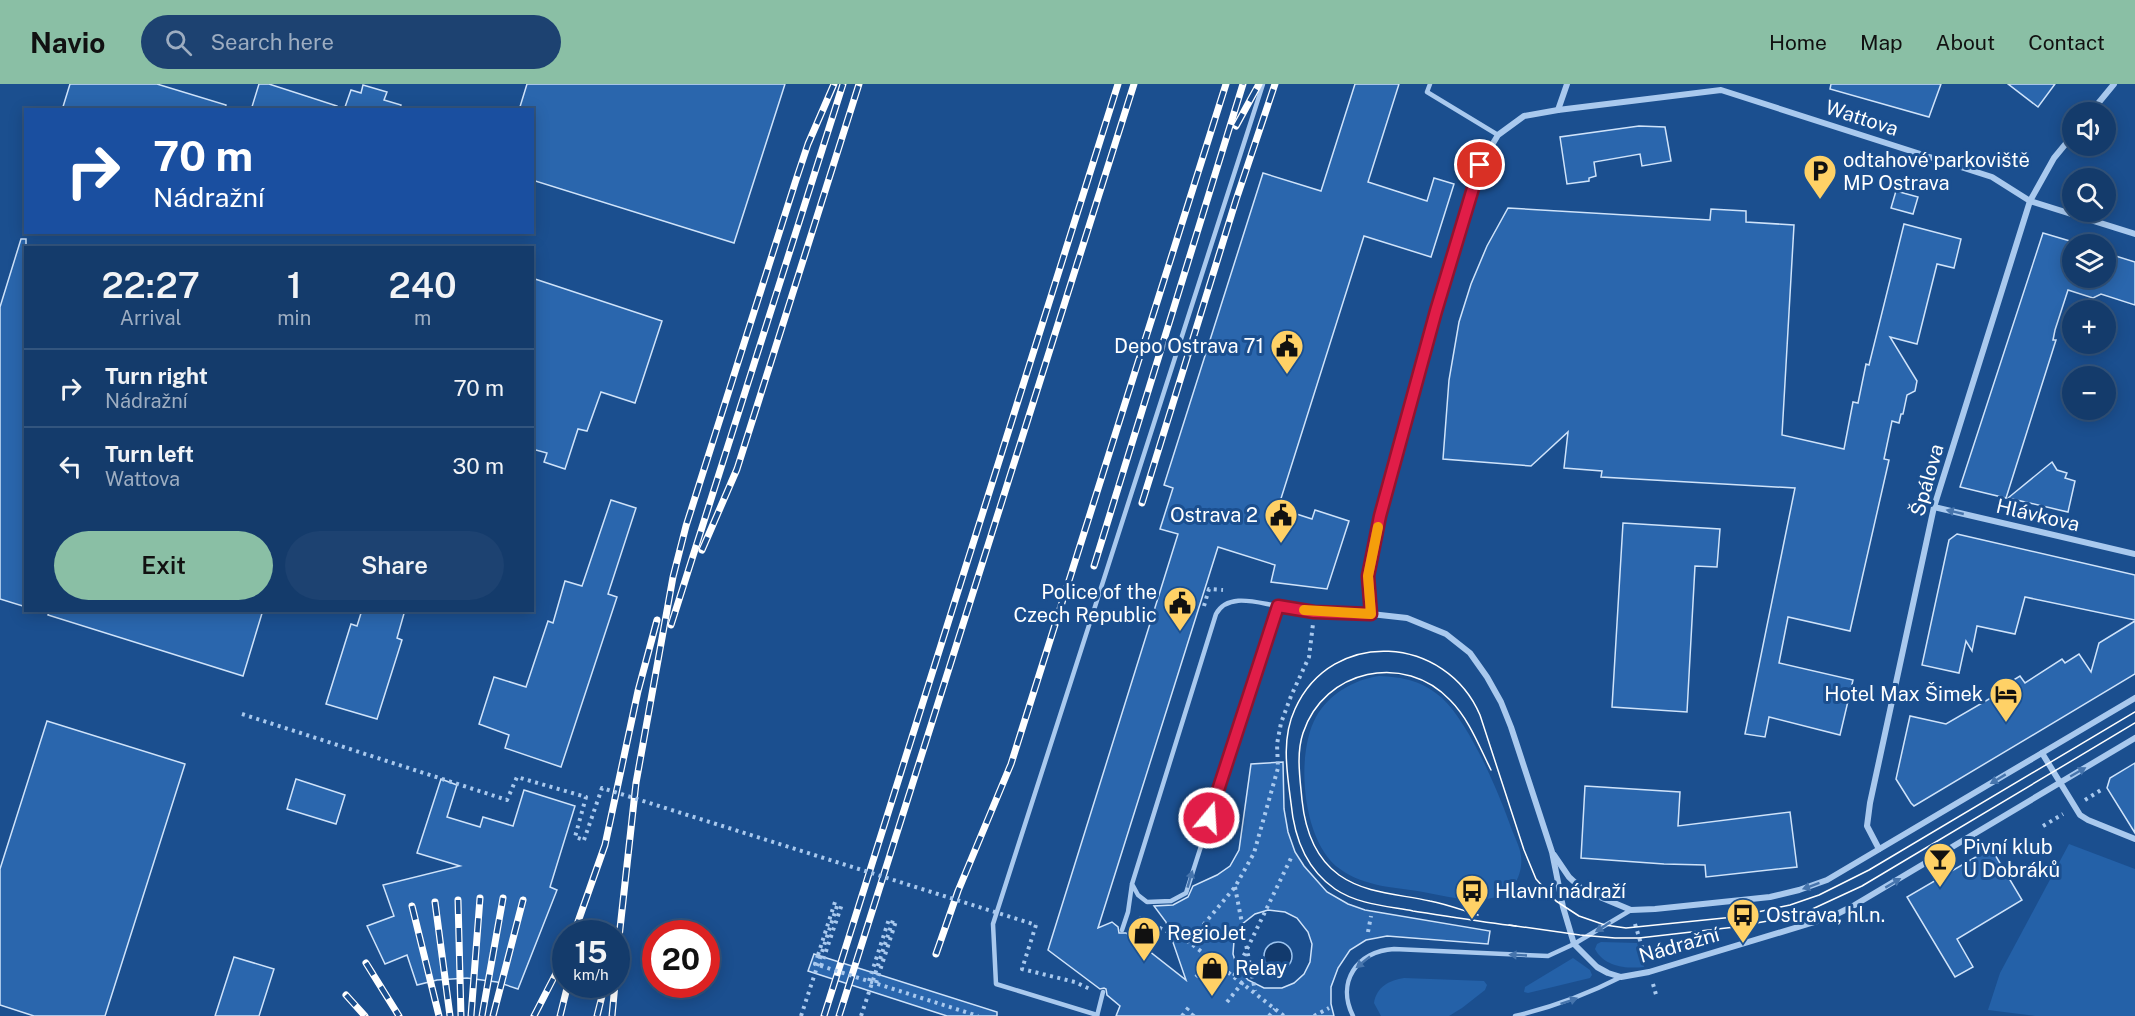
<!DOCTYPE html>
<meta charset="utf-8">
<style>
:root{--surface:#143b6b;--page:#1d4271;--text:#f1f3f6;--muted:#9dadc1;--line:#33557e;--accent:#8abfa5}
body{margin:0;font-family:"Public Sans",sans-serif;background:var(--page);color:var(--text);height:100vh;display:flex;flex-direction:column;font-size:22px;white-space:nowrap}
*{box-sizing:border-box;margin:0}
p{font-size:20px;color:var(--muted)}
.icon{flex:none;width:33px;height:33px;fill:none;stroke:currentColor;stroke-width:2;stroke-linecap:round;stroke-linejoin:round}
.map{position:relative;flex:1;overflow:hidden}
.sheet{position:absolute;left:24px;top:162px;width:510px;height:366px;display:flex;flex-direction:column;background:var(--surface);border-radius:0px;box-shadow:0 3px 15px #0003,0 0 0 2px var(--line)}
.sheet>*{flex:none}
.hud{position:absolute;left:24px;top:24px;width:510px;height:126px;border-radius:0px;box-shadow:0 3px 15px #0003,0 0 0 2px var(--line);background:#1a4fa0;color:#fff;overflow:hidden}
.controls{position:absolute;left:2062px;top:18px;display:grid;gap:12px}
.controls a{display:grid;place-items:center;width:54px;height:54px;border-radius:50%;background:var(--surface);box-shadow:0 3px 15px #0003,0 0 0 2px var(--line);font-size:30px}
.speed{position:absolute;left:552px;top:836px;display:flex;gap:12px;font-size:30px;font-weight:700;text-align:center}
.speed>*{display:grid;place-content:center;width:78px;height:78px;border-radius:50%;background:var(--surface);box-shadow:0 3px 15px #0003,0 0 0 2px var(--line);line-height:1}
.speed small{font-size:15px;font-weight:400}
.speed .limit{border:9px solid #d22;background:#fff;color:#111}
.pin{position:absolute;display:grid;place-items:center;width:51px;height:51px;color:#fff;margin:-26px;border:3px solid #fff;border-radius:50%;box-shadow:0 2px 6px #0007}
.me{position:absolute;width:66px;margin:-33px;rotate:18deg;stroke-linejoin:round;filter:drop-shadow(0 0 4px #0008)}
.turn{display:flex;align-items:center;gap:21px;height:126px;padding:0 30px;font-size:27px}
.turn .icon{width:78px;height:78px;stroke-width:2.5}
.turn b{display:block;font-size:42px;line-height:51px}
.eta{display:flex;justify-content:space-evenly;align-items:center;height:102px;text-align:center}
.eta b{font-size:36px;font-weight:600;line-height:42px}
.button{display:flex;gap:12px;margin-top:auto;padding:12px 30px}
.button a{flex:1;height:69px;border-radius:36px;background:var(--accent);color:#111;font-size:24px;font-weight:600;line-height:69px;text-align:center}
.button a+a{background:var(--page);color:var(--text)}
ul{padding:0;list-style:none}
li{display:flex;align-items:center;gap:18px;height:78px;padding:0 30px;border-top:2px solid var(--line)}
li div{flex:1}
li b{display:block;font-size:22px}
li em{font-style:normal}
header{display:flex;align-items:center;gap:36px;box-sizing:border-box;height:84px;padding:0 30px;background:var(--accent);color:#111}
header strong{font-size:28px}
nav{display:flex;gap:33px;margin-inline-start:auto;font-size:21px}
.search{width:420px;height:54px;background:var(--page);display:flex;align-items:center;gap:15px;box-sizing:border-box;padding:0 21px;border-radius:33px;color:var(--muted);font-size:22px}
.map>svg:first-child{display:block}
</style>
<header>
<strong>Navio</strong>
<div class="search"><svg class="icon" aria-label="search" viewBox="0 0 24 24"><circle cx="10" cy="10" r="6"/><path d="M15 15l6 6"/></svg>Search here</div>
<nav><a>Home</a><a>Map</a><a>About</a><a>Contact</a></nav>
</header>
<div class="map">
<svg width="2135" height="932" viewBox="0 0 2135 932">
<rect width="100%" height="100%" fill="#1b4f8f"/>
<!-- green -->
<g fill="#2461a8">
<path d="M 1379,592 C 1403,593 1423,597 1442,614 C 1470,640 1499,709 1512,746 C 1515,754 1520,763 1521,772 C 1523,788 1515,807 1499,812 C 1473,821 1448,812 1423,808 C 1394,803 1365,803 1340,785 C 1302,758 1295,671 1316,633 C 1329,610 1353,596 1379,592 Z"/>
<polygon points="2069,760 2135,785 2135,932 2035,932 1988,926 2000,889"/>
<path d="M 1601,858 L 1637,859 L 1644,883 C 1627,885 1604,883 1595,865 L 1597,860 Z"/>
<polygon points="1573,874 1590,886 1592,891 1590,894 1528,909 1524,908 1525,903"/>
<path d="M 1404,894 L 1484,897 L 1487,901 L 1485,906 L 1462,924 L 1449,932 L 1381,932 L 1374,919 C 1376,903 1390,896 1404,894 Z"/>
</g>
<!-- water -->
<circle fill="#123a6d" stroke="#9cc4f0" stroke-width="1.5" cx="1278" cy="872" r="14"/>
<!-- building -->
<g fill="#2a66ad" stroke="#cfe3fa" stroke-width="1.5" fill-rule="evenodd">
<polygon points="70,0 157,0 226,21 225,26 62,26"/>
<polygon points="259,0 269,0 337,22 336,26 251,26"/>
<polygon points="527,0 785,0 734,159 532,96 532,26 519,26"/>
<path d="M 1355,0 L 1399,0 L 1368,98 L 1427,117 L 1434,94 L 1454,100 L 1431,173 L 1364,152 L 1278,424 L 1312,435 L 1315,426 L 1349,437 L 1327,505 L 1271,498 L 1275,481 L 1218,463 L 1098,844 L 1112,838 L 1118,843 L 1119,849 L 1126,849 L 1186,896 L 1166,838 L 1154,822 L 1173,821 L 1188,813 L 1193,802 L 1217,791 L 1230,782 L 1239,766 L 1251,680 L 1283,678 L 1284,725 L 1288,748 L 1295,768 L 1304,782 L 1327,808 L 1348,820 L 1365,826 L 1490,847 L 1488,860 L 1387,852 L 1366,856 L 1350,866 L 1338,884 L 1331,903 L 1331,920 L 1334,932 L 1116,932 L 1120,922 L 1107,911 L 1106,905 L 1104,904 L 1100,905 L 1048,866 L 1178,450 L 1160,445 L 1173,404 L 1164,401 L 1263,89 L 1321,107 ZM 1268,826 L 1285,828 L 1297,834 L 1308,848 L 1312,860 L 1310,878 L 1304,890 L 1294,899 L 1282,904 L 1264,904 L 1248,896 L 1237,883 L 1233,870 L 1234,857 L 1241,841 L 1255,830 Z"/>
<polygon points="1831,0 1941,0 1929,33 1830,5"/>
<polygon points="2008,0 2055,0 2038,23"/>
<polygon points="363,1 387,8 384,16 401,21 400,26 344,26 351,6 361,9"/>
<polygon points="1639,42 1665,43 1671,77 1642,82 1640,70 1594,78 1596,92 1589,94 1589,97 1567,100 1560,53"/>
<polygon points="1896,107 1918,113 1913,130 1891,124"/>
<polygon points="1508,124 1710,136 1711,125 1746,127 1746,138 1794,141 1782,351 1844,365 1853,318 1858,319 1866,280 1869,281 1904,140 1961,155 1954,184 1937,180 1917,260 1890,253 1917,297 1915,307 1907,311 1903,330 1901,330 1899,339 1892,337 1884,375 1889,376 1850,547 1788,533 1779,579 1853,596 1840,651 1769,633 1765,653 1745,650 1795,404 1601,393 1602,387 1564,384 1568,348 1531,382 1443,375 1449,296 1459,238 1471,200 1487,162"/>
<polygon points="2043,149 2080,160 2073,160 2073,194 2106,194 2106,169 2135,178 2135,221 2101,210 2093,214 2068,206 2055,246 2053,256 2056,256 2006,414 1960,403"/>
<polygon points="21,155 26,155 26,523 0,515 0,223"/>
<polygon points="532,194 662,237 635,319 601,308 587,347 578,345 565,385 544,378 547,369 532,365"/>
<polygon points="2052,378 2057,386 2067,389 2065,394 2075,397 2068,428 2008,414"/>
<polygon points="611,416 636,424 608,510 617,513 561,683 505,664 509,651 479,640 494,593 526,603 548,537 553,539 565,497 582,502"/>
<polygon points="1623,439 1720,445 1717,483 1695,482 1687,628 1612,623"/>
<polygon points="1957,450 2135,491 2135,536 2025,513 2015,550 1977,542 1972,567 1966,557 1959,589 1922,581 1949,456"/>
<polygon points="49,526 263,526 243,592 48,531"/>
<polygon points="362,526 405,526 397,554 402,556 377,635 326,620 351,540 357,542"/>
<polygon points="2135,537 2135,590 1914,722 1911,719 1896,695 1910,632 1946,640 1996,611 1994,608 2020,592 2025,599 2062,575 2065,579 2079,570 2091,588 2099,559"/>
<polygon points="47,637 185,680 105,932 34,932 0,921 0,785"/>
<polygon points="2135,679 2135,749 2107,704 2110,694"/>
<polygon points="296,695 345,711 336,740 287,725"/>
<polygon points="441,695 457,701 447,733 480,743 483,733 513,742 524,706 575,722 550,803 557,806 518,905 497,898 467,894 437,896 417,901 407,871 385,880 367,842 394,832 383,801 460,782 417,769"/>
<polygon points="1585,702 1680,708 1678,742 1790,728 1797,783 1706,793 1705,781 1664,780 1581,774"/>
<polygon points="1991,764 2022,816 1957,855 1973,883 1955,893 1907,813"/>
<polygon points="814,870 997,928 997,932 947,932 808,887"/>
<polygon points="234,873 274,885 259,932 215,932"/>
</g>
<g fill="none" stroke-linecap="round" stroke-linejoin="round">
<!-- path -->
<g stroke="#a9c9ee" stroke-width="4" stroke-dasharray="3 4.5" stroke-linecap="butt">
<polyline points="1204,522 1209,505 1223,506"/>
<polyline points="242,630 507,716 517,693 586,713 575,753 584,756"/>
<polyline points="2085,716 2101,706"/>
<polyline points="2043,742 2063,730"/>
<polyline points="1235,803 1255,907"/>
<polyline points="1139,834 1189,858 1284,932"/>
<polyline points="1635,840 1646,876"/>
<polyline points="1036,841 1022,885 1075,898 1090,905"/>
<polyline points="1368,848 1371,832"/>
<polyline points="1189,858 1235,803 1254,769 1278,684 1277,660 1281,639 1291,612 1309,573 1313,540"/>
<polyline points="818,871 835,818"/>
<polyline points="821,882 842,820"/>
<polyline points="1234,892 1292,772"/>
<polyline points="1196,893 1212,875"/>
<polyline points="869,897 889,835"/>
<polyline points="876,899 896,837"/>
<polyline points="1653,900 1657,914"/>
<polyline points="1227,918 1243,898"/>
<polyline points="801,932 838,819"/>
<polyline points="861,932 893,836"/>
<polyline points="1182,932 1189,923"/>
<polyline points="1192,932 1195,928"/>
<polyline points="1269,932 1275,925"/>
<polyline points="1314,932 1329,924"/>
</g>
<!-- service -->
<g stroke="#a9c9ee" stroke-width="4.5">
<polyline points="1430,0 1427,8 1498,51"/>
<path d="M 1122,846 L 1128,828 L 1132,800 L 1216,530 C 1228,508 1258,519 1278,522 L 1186,809 L 1171,817 L 1147,818 L 1138,811 L 1132,800"/>
<polyline points="1097,931 996,900 993,840 1263,0"/>
<polyline points="1097,932 1103,908"/>
<path d="M 1353,932 C 1336,898 1357,867 1394,865 L 1548,872 L 1574,860 L 1631,826"/>
<path d="M 1515,932 C 1553,923 1586,911 1621,893"/>
</g>
<!-- minor -->
<g stroke="#a9c9ee" stroke-width="6">
<polyline points="1558,26 1567,0"/>
<polyline points="2091,28 2114,0"/>
<polyline points="1934,423 2135,470"/>
<polyline points="1278,522 1314,528 1371,530 1407,534 1446,550 1470,569 1487,593 1501,618 1511,643 1552,768 1563,823 1574,860 1597,883 1608,889 1621,893 1649,888 1831,833 1853,822 2135,654"/>
<polyline points="1371,530 1368,491 1380,432 1436,227 1480,81 1498,51 1524,32 1558,26 1721,6 1992,93 2030,117 2135,150"/>
<polyline points="2042,669 2080,731 2088,736 2135,755"/>
<polyline points="1879,765 1867,742 1870,719 1934,423 2030,117 2054,74 2073,51"/>
<polyline points="1554,771 1569,793 1583,806 1631,826 1655,825 1770,813 1799,806 1827,796 2135,614"/>
</g>
<!-- tram -->
<g stroke="#fff" stroke-width="1.5">
<path d="M 1478,831 C 1462,826 1446,820 1430,817 C 1399,810 1366,810 1339,791 C 1314,773 1305,745 1302,716 C 1300,694 1296,670 1303,649 C 1324,585 1405,568 1450,616 C 1469,635 1479,662 1491,686"/>
<polyline points="1509,841 1580,851 1615,854 1639,854 1735,843 1773,836 1808,827 1862,802 2135,639"/>
<path d="M 1516,842 C 1481,838 1447,832 1413,827 C 1386,822 1357,820 1335,805 C 1306,785 1294,752 1291,719 C 1287,688 1281,655 1295,625 C 1332,543 1446,551 1480,631 L 1524,766 L 1536,795 L 1556,817 L 1579,832 L 1605,841 L 1626,844 L 1734,833 L 1790,821 L 1819,811 L 1869,786 L 2135,628"/>
</g>
<defs>
<g id="rail">
<polyline points="1236,42 1259,0"/>
<polyline points="1142,419 1236,116 1275,0"/>
<polyline points="702,466 737,385 859,0"/>
<polyline points="1094,482 1243,0"/>
<polyline points="671,541 843,0"/>
<polyline points="458,816 461,932"/>
<polyline points="435,818 450,932"/>
<polyline points="412,822 439,932"/>
<polyline points="574,849 605,761 638,607 657,536"/>
<polyline points="936,870 958,807 1011,680 1226,0"/>
<polyline points="366,879 399,932"/>
<polyline points="616,881 636,699 673,493 686,442 795,99 808,60 834,0"/>
<polyline points="346,911 365,932"/>
<polyline points="471,932 480,814"/>
<polyline points="482,932 503,814"/>
<polyline points="493,932 523,816"/>
<polyline points="534,932 566,870"/>
<polyline points="560,932 568,900"/>
<polyline points="597,932 605,900"/>
<polyline points="612,932 615,900"/>
<polyline points="824,932 1118,0"/>
<polyline points="839,932 1134,0"/>
</g>
</defs>
<!-- rail casing -->
<use href="#rail" stroke="#fff" stroke-width="7"/>
<!-- rail -->
<use href="#rail" stroke="#1b4f8f" stroke-width="4.5" stroke-dasharray="14" stroke-linecap="butt"/>
<!-- path-bridge -->
<g stroke="#a9c9ee" stroke-width="4" stroke-dasharray="3 4.5" stroke-linecap="butt">
<polyline points="584,756 602,704 1036,841"/>
<polyline points="818,871 815,880 978,932"/>
</g>
</g>
<!-- one-way arrows -->
<defs><path id="oneway-solid" d="M-6-.8H1V-3.2L6.5 0L1 3.2V.8H-6Z" transform="scale(1.5)"/></defs>
<g fill="#4674ac">
<use href="#oneway-solid" transform="translate(1955 428) rotate(-167)"/>
<use href="#oneway-solid" transform="translate(2078 688) rotate(-30)"/>
<use href="#oneway-solid" transform="translate(1998 695) rotate(149)"/>
<use href="#oneway-solid" transform="translate(1190 795) rotate(-74)"/>
<use href="#oneway-solid" transform="translate(1893 799) rotate(-31)"/>
<use href="#oneway-solid" transform="translate(1811 802) rotate(160)"/>
<use href="#oneway-solid" transform="translate(1603 843) rotate(147)"/>
<use href="#oneway-solid" transform="translate(1518 871) rotate(-177)"/>
<use href="#oneway-solid" transform="translate(1363 878) rotate(141)"/>
<use href="#oneway-solid" transform="translate(1569 917) rotate(-19)"/>
</g>
<g fill="none" stroke-linecap="round" stroke-linejoin="round">
<defs>
<polyline id="route" points="1209,734 1278,522 1314,528 1371,530 1368,492 1380,432 1436,227 1480,81"/>
</defs>
<!-- route casing -->
<use href="#route" stroke="#92132f" stroke-width="15"/>
<!-- route -->
<use href="#route" stroke="#e11d48" stroke-width="10"/>
<!-- slow -->
<polyline stroke="#f59e0b" stroke-width="10" points="1304,526 1371,530 1368,492 1378,443"/>
</g>
<!-- icons -->
<defs>
<symbol id="parking-pin" viewBox="-11 -11 22 30"><path d="M0 17L-7.5 6A9.5 9.5 0 1 1 7.5 6Z" fill="#ffd166" stroke="#1b4f8f"/><path d="M-3.5-5.5H1a3.5 3.5 0 0 1 0 7H-1V5.5H-3.5ZM-1-3.4V-.6H.8a1.4 1.4 0 0 0 0-2.8Z" fill="#111"/></symbol>
<symbol id="civic-pin" viewBox="-11 -11 22 30"><path d="M0 17L-7.5 6A9.5 9.5 0 1 1 7.5 6Z" fill="#ffd166" stroke="#1b4f8f"/><path d="M-.6-6.5H3V-4.5H.6V-3L4-1V1h2V6H-6V1h2V-1L-.6-3ZM-1.2 2.5V6h2.4V2.5Z" fill="#111"/></symbol>
<symbol id="hotel-pin" viewBox="-11 -11 22 30"><path d="M0 17L-7.5 6A9.5 9.5 0 1 1 7.5 6Z" fill="#ffd166" stroke="#1b4f8f"/><path d="M-6-4.5h1.5V1H6V5H4.5V3h-9V5H-6ZM-4 0a1.8 1.8 0 1 1 3.6 0ZM.5 0V-2.5h3Q6-2.5 6 0Z" fill="#111"/></symbol>
<symbol id="bar-pin" viewBox="-11 -11 22 30"><path d="M0 17L-7.5 6A9.5 9.5 0 1 1 7.5 6Z" fill="#ffd166" stroke="#1b4f8f"/><path d="M-6-5H6L.8 .8V4.5H3.5V6h-7V4.5H-.8V.8Z" fill="#111"/></symbol>
<symbol id="bus-pin" viewBox="-11 -11 22 30"><path d="M0 17L-7.5 6A9.5 9.5 0 1 1 7.5 6Z" fill="#ffd166" stroke="#1b4f8f"/><path d="M-5-6H5V4H4V6H2V4H-2V6H-4V4H-5ZM-3.5-4V0h7V-4ZM-3.5 1.2v1.5H-2V1.2ZM2 1.2v1.5H3.5V1.2Z" fill="#111"/></symbol>
<symbol id="shop-pin" viewBox="-11 -11 22 30"><path d="M0 17L-7.5 6A9.5 9.5 0 1 1 7.5 6Z" fill="#ffd166" stroke="#1b4f8f"/><path d="M-5-2.5h2.3a2.7 3.5 0 0 1 5.4 0H5L5.5 6h-11ZM-1.5-2.5h3a1.5 2.3 0 0 0-3 0Z" fill="#111"/></symbol>
</defs>
<g fill-rule="evenodd">
<use href="#parking-pin" x="1801" y="68" width="38" height="52"/>
<use href="#civic-pin" x="1268" y="243" width="38" height="52"/>
<use href="#civic-pin" x="1262" y="412" width="38" height="52"/>
<use href="#civic-pin" x="1161" y="500" width="38" height="52"/>
<use href="#hotel-pin" x="1987" y="591" width="38" height="52"/>
<use href="#bar-pin" x="1921" y="756" width="38" height="52"/>
<use href="#bus-pin" x="1453" y="788" width="38" height="52"/>
<use href="#bus-pin" x="1724" y="812" width="38" height="52"/>
<use href="#shop-pin" x="1125" y="830" width="38" height="52"/>
<use href="#shop-pin" x="1193" y="865" width="38" height="52"/>
</g>
<g text-anchor="middle" stroke-width="6" stroke-linejoin="round" paint-order="stroke">
<!-- street labels -->
<g font-size="20" fill="#fff" stroke="#1b4f8f">
<text transform="translate(1862 34) rotate(18)" y="7">Wattova</text>
<text transform="translate(1927 396) rotate(-74)" y="7">Špálova</text>
<text transform="translate(2038 431) rotate(13)" y="7">Hlávkova</text>
<text transform="translate(1679 861) rotate(-16)" y="7">Nádražní</text>
</g>
<!-- poi labels -->
<g font-size="20" fill="#fff" stroke="#1b4f8f" text-anchor="start">
<text x="1843" y="83">odtahové parkoviště<tspan x="1843" dy="23">MP Ostrava</tspan></text>
<text x="1264" y="269" text-anchor="end">Depo Ostrava 71</text>
<text x="1258" y="438" text-anchor="end">Ostrava 2</text>
<text x="1157" y="515" text-anchor="end">Police of the<tspan x="1157" dy="23">Czech Republic</tspan></text>
<text x="1983" y="617" text-anchor="end">Hotel Max Šimek</text>
<text x="1963" y="770">Pivní klub<tspan x="1963" dy="23">U Dobráků</tspan></text>
<text x="1495" y="814">Hlavní nádraží</text>
<text x="1766" y="838">Ostrava, hl.n.</text>
<text x="1167" y="856">RegioJet</text>
<text x="1235" y="891">Relay</text>
</g>
</g>
</svg>
<div class="controls">
<a><svg class="icon" aria-label="sound" viewBox="0 0 24 24"><path d="M4 9h4l5-4v14l-5-4H4zM17 9q2 3 0 6"/></svg></a>
<a><svg class="icon" aria-label="search" viewBox="0 0 24 24"><circle cx="10" cy="10" r="6"/><path d="M15 15l6 6"/></svg></a>
<a><svg class="icon" aria-label="layers" viewBox="0 0 24 24"><path d="M12 4l9 5-9 5-9-5zM3 14l9 5 9-5"/></svg></a>
<a>+</a>
<a>−</a>
</div>
<div class="speed"><div>15<small>km/h</small></div><div class="limit">20</div></div>
<div class="pin" style="left:1480px;top:81px;background:#d93025"><svg class="icon" aria-label="arrive" viewBox="0 0 24 24"><path d="M6 21V4h12l-3 4 3 4H6"/></svg></div>
<svg class="me" style="left:1209px;top:734px" viewBox="-20 -20 40 40"><circle r="17" fill="#e11d48" stroke="#fff" stroke-width="3"/><path d="M0-11L8 9 0 5-8 9z" fill="#fff"/></svg>
<div class="hud">
<div class="turn"><svg class="icon" aria-label="right" viewBox="0 0 24 24"><path d="M7 20v-9h11M14 6l5 5-5 5"/></svg><div><b>70 m</b>Nádražní</div></div>
</div>
<section class="sheet">
<div class="eta">
<div><b>22:27</b><p>Arrival</p></div>
<div><b>1</b><p>min</p></div>
<div><b>240</b><p>m</p></div>
</div>
<ul>
<li><svg class="icon" aria-label="right" viewBox="0 0 24 24"><path d="M7 20v-9h11M14 6l5 5-5 5"/></svg><div><b>Turn right</b><p>Nádražní</p></div><em>70 m</em></li>
<li><svg class="icon" aria-label="left" viewBox="0 0 24 24"><path d="M17 20v-9H6M10 6l-5 5 5 5"/></svg><div><b>Turn left</b><p>Wattova</p></div><em>30 m</em></li>
</ul>
<div class="button"><a>Exit</a><a>Share</a></div>
</section>
</div>
